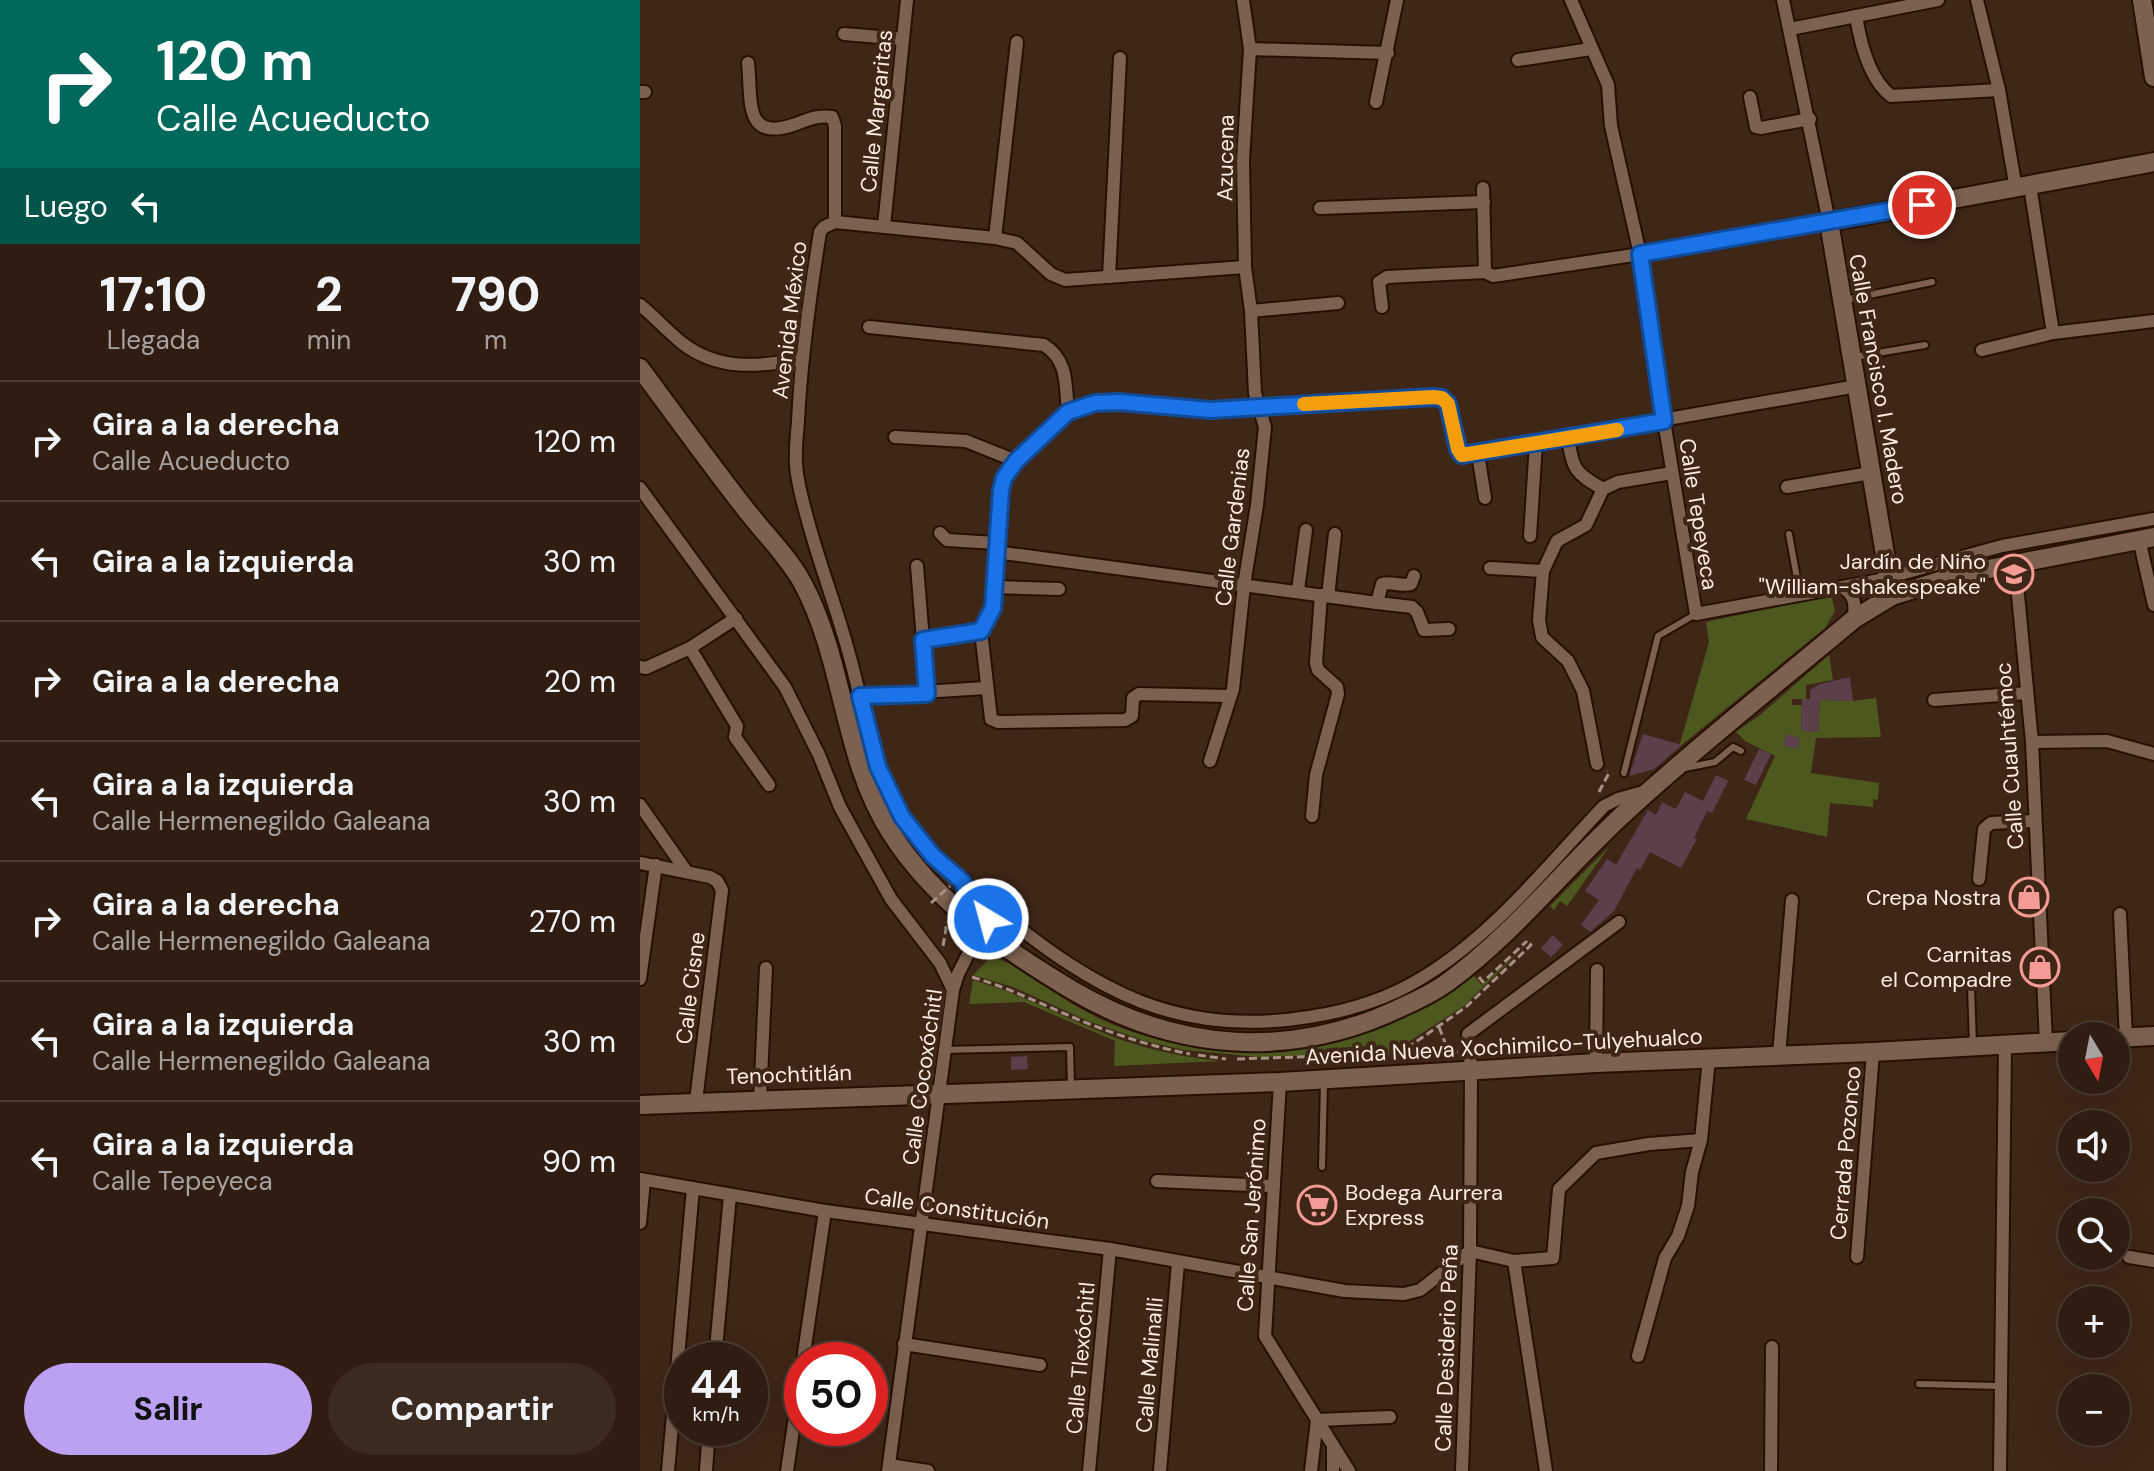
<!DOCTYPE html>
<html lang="es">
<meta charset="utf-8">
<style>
:root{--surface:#2f1d11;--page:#3b2a1f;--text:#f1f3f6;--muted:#a7a29f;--line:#4a3b31;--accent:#bca0f2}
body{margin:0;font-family:"DM Sans",sans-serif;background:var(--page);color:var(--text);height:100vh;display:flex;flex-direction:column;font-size:30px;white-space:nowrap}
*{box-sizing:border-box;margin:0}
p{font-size:26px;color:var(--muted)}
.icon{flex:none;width:44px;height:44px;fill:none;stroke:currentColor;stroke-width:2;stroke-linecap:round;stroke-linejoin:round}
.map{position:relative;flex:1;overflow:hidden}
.details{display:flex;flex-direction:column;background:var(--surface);width:640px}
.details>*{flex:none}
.top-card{background:#00695c;color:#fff;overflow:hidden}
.needle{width:52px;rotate:170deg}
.controls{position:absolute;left:1418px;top:1022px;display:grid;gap:16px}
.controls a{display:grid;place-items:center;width:72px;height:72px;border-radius:50%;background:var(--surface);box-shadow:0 8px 32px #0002,0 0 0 2px var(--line);font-size:40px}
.speed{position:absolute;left:24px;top:1342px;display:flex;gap:16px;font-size:40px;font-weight:700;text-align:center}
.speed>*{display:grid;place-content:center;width:104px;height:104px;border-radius:50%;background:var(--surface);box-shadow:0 8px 32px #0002,0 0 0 2px var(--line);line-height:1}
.speed small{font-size:20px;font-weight:400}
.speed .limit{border:12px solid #d22;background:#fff;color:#111}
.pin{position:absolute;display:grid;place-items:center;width:68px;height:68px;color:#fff;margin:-34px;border:4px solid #fff;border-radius:50%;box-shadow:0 2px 8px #0007}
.me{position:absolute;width:88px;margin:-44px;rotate:323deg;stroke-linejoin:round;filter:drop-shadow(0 0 6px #0008)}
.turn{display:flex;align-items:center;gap:28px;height:168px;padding:0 24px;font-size:36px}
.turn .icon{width:104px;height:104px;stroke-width:2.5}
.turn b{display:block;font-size:56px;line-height:68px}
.then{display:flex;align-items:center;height:76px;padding:0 24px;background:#0003;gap:16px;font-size:30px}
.eta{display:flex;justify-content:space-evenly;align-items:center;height:136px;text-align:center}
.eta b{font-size:48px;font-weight:800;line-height:56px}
.primary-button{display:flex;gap:16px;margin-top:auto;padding:16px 24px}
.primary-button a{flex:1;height:92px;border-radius:48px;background:var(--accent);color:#111;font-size:32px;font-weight:800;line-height:92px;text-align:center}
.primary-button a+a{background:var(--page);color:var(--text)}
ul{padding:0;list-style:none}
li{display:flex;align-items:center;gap:24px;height:120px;padding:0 24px;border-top:2px solid var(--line)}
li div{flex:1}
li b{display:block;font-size:30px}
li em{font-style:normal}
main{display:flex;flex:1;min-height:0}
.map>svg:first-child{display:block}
</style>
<main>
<section class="details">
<div class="top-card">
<div class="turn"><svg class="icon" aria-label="right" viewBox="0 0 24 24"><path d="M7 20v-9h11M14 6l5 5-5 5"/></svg><div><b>120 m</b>Calle Acueducto</div></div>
<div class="then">Luego<svg class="icon" aria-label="left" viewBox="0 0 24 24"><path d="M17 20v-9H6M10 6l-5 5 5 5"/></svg></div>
</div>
<div class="eta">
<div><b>17:10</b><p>Llegada</p></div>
<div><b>2</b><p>min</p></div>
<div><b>790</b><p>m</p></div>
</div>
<ul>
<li><svg class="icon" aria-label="right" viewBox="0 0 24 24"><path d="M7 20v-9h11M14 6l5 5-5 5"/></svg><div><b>Gira a la derecha</b><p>Calle Acueducto</p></div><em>120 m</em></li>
<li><svg class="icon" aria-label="left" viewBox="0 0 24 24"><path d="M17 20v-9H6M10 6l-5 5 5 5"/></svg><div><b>Gira a la izquierda</b></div><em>30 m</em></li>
<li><svg class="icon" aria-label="right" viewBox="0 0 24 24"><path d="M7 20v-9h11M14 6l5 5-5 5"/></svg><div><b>Gira a la derecha</b></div><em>20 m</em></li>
<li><svg class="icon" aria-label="left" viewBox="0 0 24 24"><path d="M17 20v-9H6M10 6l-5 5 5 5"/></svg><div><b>Gira a la izquierda</b><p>Calle Hermenegildo Galeana</p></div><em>30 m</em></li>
<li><svg class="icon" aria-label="right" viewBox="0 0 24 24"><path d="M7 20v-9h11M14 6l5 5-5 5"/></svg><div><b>Gira a la derecha</b><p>Calle Hermenegildo Galeana</p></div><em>270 m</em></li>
<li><svg class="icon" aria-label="left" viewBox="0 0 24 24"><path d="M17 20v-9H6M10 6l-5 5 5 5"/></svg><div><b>Gira a la izquierda</b><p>Calle Hermenegildo Galeana</p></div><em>30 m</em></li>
<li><svg class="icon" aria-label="left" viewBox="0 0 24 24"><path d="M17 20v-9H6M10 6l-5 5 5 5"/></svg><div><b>Gira a la izquierda</b><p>Calle Tepeyeca</p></div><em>90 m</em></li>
</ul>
<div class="primary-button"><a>Salir</a><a>Compartir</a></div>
</section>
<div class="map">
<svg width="1514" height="1471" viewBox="0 0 1514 1471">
<rect width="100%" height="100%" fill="#3f2717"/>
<!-- green -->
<g fill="#4d581e">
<polygon points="1187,596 1192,598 1195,611 1185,628 1039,747 1069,642 1066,622"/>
<polygon points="1189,655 1193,680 1166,685 1166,699 1152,699 1152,705 1162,705 1161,731 1178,732 1180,700 1213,701 1236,698 1241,737 1176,738 1171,773 1239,783 1238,800 1233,799 1233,807 1190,803 1187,837 1106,819 1135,756 1105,741 1096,732 1120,715"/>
<polygon points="969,847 927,906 920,901 914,910 910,906"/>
<path d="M 881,950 L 824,1006 L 751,1053 L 619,1057 L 544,1050 L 505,1041 L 448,1021 L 373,987 L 333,975 L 348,960 L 358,959 C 370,963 380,971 390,977 C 412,991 434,1006 458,1018 C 580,1075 726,1055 834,976 L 842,985 Z"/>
<path d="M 333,980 C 378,993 412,1012 454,1029 C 494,1047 536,1056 580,1061 L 474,1066 L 475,1041 L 384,1002 L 329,1004 Z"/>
</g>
<!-- building -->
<g fill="#5b3f4b">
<polygon points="1210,677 1213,701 1180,700 1178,732 1161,731 1162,699 1170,699 1170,690 1180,684"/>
<polygon points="1003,734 1042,745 1014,769 989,776"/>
<polygon points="1146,734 1160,738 1158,749 1143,746"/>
<polygon points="1119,749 1131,754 1116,785 1104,780"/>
<polygon points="1076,775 1088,781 1072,813 1067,811 1054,838 1057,839 1041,868 1010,852 1000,870 997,868 974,911 950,932 941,925 959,900 945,891 967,859 976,865 1008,810 1016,815 1022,802 1036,809 1045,792 1063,801"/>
<polygon points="913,935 923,945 911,957 901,948"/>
<polygon points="387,1056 388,1069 371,1070 371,1057"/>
</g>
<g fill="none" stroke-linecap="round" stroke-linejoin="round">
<defs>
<g id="lane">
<polyline points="1205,300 1292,282"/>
<polyline points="1214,357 1285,345"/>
<polyline points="1149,534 1160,595"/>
<polyline points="1045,768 1075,762 1093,747 1101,751"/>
<polyline points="984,773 1018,636 1056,614"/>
<polyline points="1331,987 1333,1044"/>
<polyline points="303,1050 430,1047 431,1089"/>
<polyline points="682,1167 684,1082"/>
<polyline points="1279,1384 1359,1386"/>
</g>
<g id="street">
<polyline points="931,0 968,85 971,126 1000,254 1024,421 1056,614 1235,581 1362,546 1514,519"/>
<polyline points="1337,0 1359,90 1376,189"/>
<path d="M 1216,16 C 1220,41 1229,79 1251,96 L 1359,90"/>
<polyline points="1150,29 1298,0"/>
<polyline points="204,34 263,39"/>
<polyline points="610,49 748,53"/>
<polyline points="878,60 951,49"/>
<path d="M 108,63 C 112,101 103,143 156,124 C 169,119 178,115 192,117 L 195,126 L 195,222"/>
<polyline points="0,92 5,92"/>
<polyline points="1110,97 1116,127 1121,128 1170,119"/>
<polyline points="736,102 757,0"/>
<polyline points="1390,186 1413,333"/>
<polyline points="843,188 845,272 853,276 1081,242 1189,222 1143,0"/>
<polyline points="680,208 844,202"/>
<polyline points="244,226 267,0"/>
<polyline points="355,238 377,42"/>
<path d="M 605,267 L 425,280 L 411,274 L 377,243 L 355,238 L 195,222 L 184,227 L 180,232 C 170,295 161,357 158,421 C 157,435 155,450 156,464 C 157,483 163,503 168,521 C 180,566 197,609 209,654 C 225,709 231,771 264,819 C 289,856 323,882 357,910 C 455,991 539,1038 669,1017 C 709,1011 750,998 785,976 C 855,933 908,865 964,806 L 978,799 L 1007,791"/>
<polyline points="469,277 480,58"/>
<path d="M 0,305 C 15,317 27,331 42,343 C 78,371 118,367 161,359"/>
<polyline points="742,307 739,282 747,277 845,272"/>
<polyline points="611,311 698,303"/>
<path d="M 229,327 L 404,345 C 429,361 425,385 428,412"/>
<polyline points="1342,350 1413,333 1514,321"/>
<polyline points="255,437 326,441 376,461"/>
<path d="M 928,438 C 933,470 935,473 963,489"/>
<polyline points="838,454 845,498"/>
<polyline points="1147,487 1231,473"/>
<polyline points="0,488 145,687 179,755 200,807 251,899 300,963 313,990"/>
<polyline points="300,533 307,540 356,543"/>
<polyline points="890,536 896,443"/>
<polyline points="1499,539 1514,605"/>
<path d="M 356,552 L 737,603 L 742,584 C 752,581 761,587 771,584 L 774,576"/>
<polyline points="1375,563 1392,742 1406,1043"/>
<polyline points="277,566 283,640"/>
<polyline points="850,568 903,571"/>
<polyline points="354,587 419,589"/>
<path d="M 1202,587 C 1216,596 1215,604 1214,619"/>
<polyline points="658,590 666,530"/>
<polyline points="688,596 695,534"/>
<polyline points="737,603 772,607 777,612 784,630 809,629"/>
<polyline points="50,648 97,726 95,737 129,785"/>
<polyline points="0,667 6,668 50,648 96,618"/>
<polyline points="287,694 283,640 341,631"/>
<polyline points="220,696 345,688"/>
<polyline points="589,696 499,694 493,698 492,716 485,720 358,722 351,719 341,631 353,608 361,490 364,478 376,461 428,412 455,403 479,402 570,410 793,397 802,398 808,404 818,449 822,455 1217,386"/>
<polyline points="1294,700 1387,693"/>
<polyline points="1392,742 1467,741 1514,754"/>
<polyline points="570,761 593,689 604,585 617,505 625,427 615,393 611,311 605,267 603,160 610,49 603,0"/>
<polyline points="957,764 943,691 928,661 902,637 899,620 903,571 917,541 946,525 963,489 978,482 1032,473"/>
<polyline points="0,805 46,871"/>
<polyline points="672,816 676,775 698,694 697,687 678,670 676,663 681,595"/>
<polyline points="0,863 70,877 77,881 82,890 56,1101"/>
<polyline points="1339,879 1344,829 1351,823 1394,821"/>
<polyline points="1480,914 1486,1037"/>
<polyline points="0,979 16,865"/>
<polyline points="1139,1055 1152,900"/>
<polyline points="956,1063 957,970"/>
<polyline points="640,1082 625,1336 709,1471"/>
<polyline points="120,1100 126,968"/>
<polyline points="0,1179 185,1211 470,1249 705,1291 764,1294 780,1290 830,1251 874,1261 913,1258 919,1189 956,1153 1009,1144 1061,1140"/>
<polyline points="517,1181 634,1186"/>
<polyline points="0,1223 4,1180"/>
<polyline points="1217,1257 1233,1052"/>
<polyline points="1489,1257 1514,1261"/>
<polyline points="874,1261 906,1471"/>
<polyline points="264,1344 400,1365"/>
<polyline points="998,1356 1025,1258 1038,1236 1048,1206 1052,1172 1061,1140 1069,1058"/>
<polyline points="75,1360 90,1195"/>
<polyline points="163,1360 185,1211"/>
<polyline points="693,1446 693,1471"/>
<polyline points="249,1465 288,1471"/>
<polyline points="28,1471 53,1188"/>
<polyline points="66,1471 69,1428"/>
<polyline points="147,1471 162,1369"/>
<polyline points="248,1471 313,990 318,974 340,931"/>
<polyline points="449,1471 470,1249"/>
<polyline points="520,1471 538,1263"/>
<polyline points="671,1471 677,1420 750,1417"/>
<polyline points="822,1471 830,1251 831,1069 828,1034 979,922"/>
<polyline points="1131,1471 1132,1347"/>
<polyline points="1360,1471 1365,1046"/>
</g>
<g id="secondary">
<polyline points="1502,0 1514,77"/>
<path d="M 0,368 C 34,414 68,461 103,506 C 122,531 147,555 162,582 C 205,661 202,757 251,833 C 296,903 362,948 432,990 C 537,1052 652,1060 762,1007 C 778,1000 794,992 808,982 C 876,932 927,865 989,809 C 1061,743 1139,682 1214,619 L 1252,596 L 1318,575 L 1514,537"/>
<polyline points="1252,596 1189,222 1514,162"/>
<polyline points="323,882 327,897 348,919 362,943"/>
<polyline points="1476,1038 1514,1036"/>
<polyline points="0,1105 640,1082 956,1063 1233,1052 1432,1041"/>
</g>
</defs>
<!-- lane casing -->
<use href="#lane" stroke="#251002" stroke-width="10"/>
<!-- street casing -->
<use href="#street" stroke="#251002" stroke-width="16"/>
<!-- secondary casing -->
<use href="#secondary" stroke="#251002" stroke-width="22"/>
<!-- path -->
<g stroke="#a69285" stroke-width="3" stroke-dasharray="8 4" stroke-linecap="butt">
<polyline points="959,792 969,773 967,771"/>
<polyline points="303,946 306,929 305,922"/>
<path d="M 332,977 C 377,990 416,1012 460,1028 C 489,1039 519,1048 550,1054"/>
<polyline points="839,977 843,982 887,941"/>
<polyline points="799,1027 809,1053"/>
<polyline points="558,1055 586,1059"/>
<polyline points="757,1055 826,1007 891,945 887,941"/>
<polyline points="597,1059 818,1052"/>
</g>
<!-- lane -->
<use href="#lane" stroke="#7c6150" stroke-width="6"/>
<!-- street -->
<use href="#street" stroke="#7c6150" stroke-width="12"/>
<!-- secondary -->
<use href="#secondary" stroke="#7c6150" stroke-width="18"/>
<!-- path-bridge -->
<polyline stroke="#a69285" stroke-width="3" stroke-dasharray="8 4" stroke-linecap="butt" points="291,903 310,886"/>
</g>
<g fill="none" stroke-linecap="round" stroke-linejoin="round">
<defs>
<polyline id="route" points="348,919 327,897 323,882 293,856 262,817 238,767 220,696 287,694 283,640 341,631 353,608 361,490 364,478 376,461 428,412 455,403 479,402 570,410 793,397 802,398 808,404 818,449 822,455 1024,421 1000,254 1282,205"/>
</defs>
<!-- route casing -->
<use href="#route" stroke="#114b97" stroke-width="20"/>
<!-- route -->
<use href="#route" stroke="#1a73e8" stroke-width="14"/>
<!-- slow -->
<polyline stroke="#f59e0b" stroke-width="14" points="664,404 793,397 802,398 808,404 818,449 822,455 977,430"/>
</g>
<!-- icons -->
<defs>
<symbol id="school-ring" viewBox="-11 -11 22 22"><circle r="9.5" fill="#3f2717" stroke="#f59b96" stroke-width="1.5"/><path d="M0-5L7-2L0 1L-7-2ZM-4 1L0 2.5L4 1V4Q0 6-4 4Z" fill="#f59b96"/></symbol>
<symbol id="shop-ring" viewBox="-11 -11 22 22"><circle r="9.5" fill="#3f2717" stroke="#f59b96" stroke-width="1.5"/><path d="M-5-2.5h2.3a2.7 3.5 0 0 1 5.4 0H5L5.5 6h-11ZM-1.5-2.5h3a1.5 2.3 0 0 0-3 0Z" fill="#f59b96"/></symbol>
<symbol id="supermarket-ring" viewBox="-11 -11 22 22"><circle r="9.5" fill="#3f2717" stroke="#f59b96" stroke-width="1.5"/><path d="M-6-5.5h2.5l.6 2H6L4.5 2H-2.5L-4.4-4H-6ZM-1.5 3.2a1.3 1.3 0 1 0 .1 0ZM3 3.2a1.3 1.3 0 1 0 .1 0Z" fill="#f59b96"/></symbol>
</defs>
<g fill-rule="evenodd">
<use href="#school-ring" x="1352" y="552" width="44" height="44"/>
<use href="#shop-ring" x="1367" y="875" width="44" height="44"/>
<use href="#shop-ring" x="1378" y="945" width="44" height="44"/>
<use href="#supermarket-ring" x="655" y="1183" width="44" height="44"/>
</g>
<g text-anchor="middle" stroke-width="8" stroke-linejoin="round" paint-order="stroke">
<!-- street labels -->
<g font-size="22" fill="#fcece2" stroke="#3f2717">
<text transform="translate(236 111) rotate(-84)" y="8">Calle Margaritas</text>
<text transform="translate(585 158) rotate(-89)" y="8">Azucena</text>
<text transform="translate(149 320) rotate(-83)" y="8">Avenida México</text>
<text transform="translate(1239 379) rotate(80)" y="8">Calle Francisco I. Madero</text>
<text transform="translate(1059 514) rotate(81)" y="8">Calle Tepeyeca</text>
<text transform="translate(592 527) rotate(-83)" y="8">Calle Gardenias</text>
<text transform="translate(1369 756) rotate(-94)" y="8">Calle Cuauhtémoc</text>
<text transform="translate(50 988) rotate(-83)" y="8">Calle Cisne</text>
<text transform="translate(864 1046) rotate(-3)" y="8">Avenida Nueva Xochimilco-Tulyehualco</text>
<text transform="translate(149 1074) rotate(-2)" y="8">Tenochtitlán</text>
<text transform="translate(282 1077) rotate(-82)" y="8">Calle Cocoxóchitl</text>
<text transform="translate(1205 1153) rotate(-85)" y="8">Cerrada Pozonco</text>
<text transform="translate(317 1208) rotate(8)" y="8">Calle Constitución</text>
<text transform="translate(611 1215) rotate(-86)" y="8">Calle San Jerónimo</text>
<text transform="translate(806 1348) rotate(-88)" y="8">Calle Desiderio Peña</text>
<text transform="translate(440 1358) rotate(-85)" y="8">Calle Tlexóchitl</text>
<text transform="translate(509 1365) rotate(-85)" y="8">Calle Malinalli</text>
</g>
<!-- poi labels -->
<g font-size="22" fill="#fcece2" stroke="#3f2717" text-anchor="end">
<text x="1346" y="569">Jardín de Niño<tspan x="1346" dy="25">"William-shakespeake"</tspan></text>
<text x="1361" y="905">Crepa Nostra</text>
<text x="1372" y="962">Carnitas<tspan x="1372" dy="25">el Compadre</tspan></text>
<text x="705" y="1200" text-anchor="start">Bodega Aurrera<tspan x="705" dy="25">Express</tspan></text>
</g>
</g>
</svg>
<div class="controls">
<a><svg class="needle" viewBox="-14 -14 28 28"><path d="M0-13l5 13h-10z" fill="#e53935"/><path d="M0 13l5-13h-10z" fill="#a7a29f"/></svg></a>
<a><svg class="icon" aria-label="sound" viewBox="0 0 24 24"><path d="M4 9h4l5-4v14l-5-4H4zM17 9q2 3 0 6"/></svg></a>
<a><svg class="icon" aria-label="search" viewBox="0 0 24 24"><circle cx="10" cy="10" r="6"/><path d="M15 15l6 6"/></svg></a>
<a>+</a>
<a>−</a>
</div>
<div class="speed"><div>44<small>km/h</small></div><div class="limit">50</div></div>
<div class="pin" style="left:1282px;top:205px;background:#d93025"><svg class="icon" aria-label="arrive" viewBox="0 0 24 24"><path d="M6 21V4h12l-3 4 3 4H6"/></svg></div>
<svg class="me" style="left:348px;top:919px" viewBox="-20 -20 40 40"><circle r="17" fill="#1a73e8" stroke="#fff" stroke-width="3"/><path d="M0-11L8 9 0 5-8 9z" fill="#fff"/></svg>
</div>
</main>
